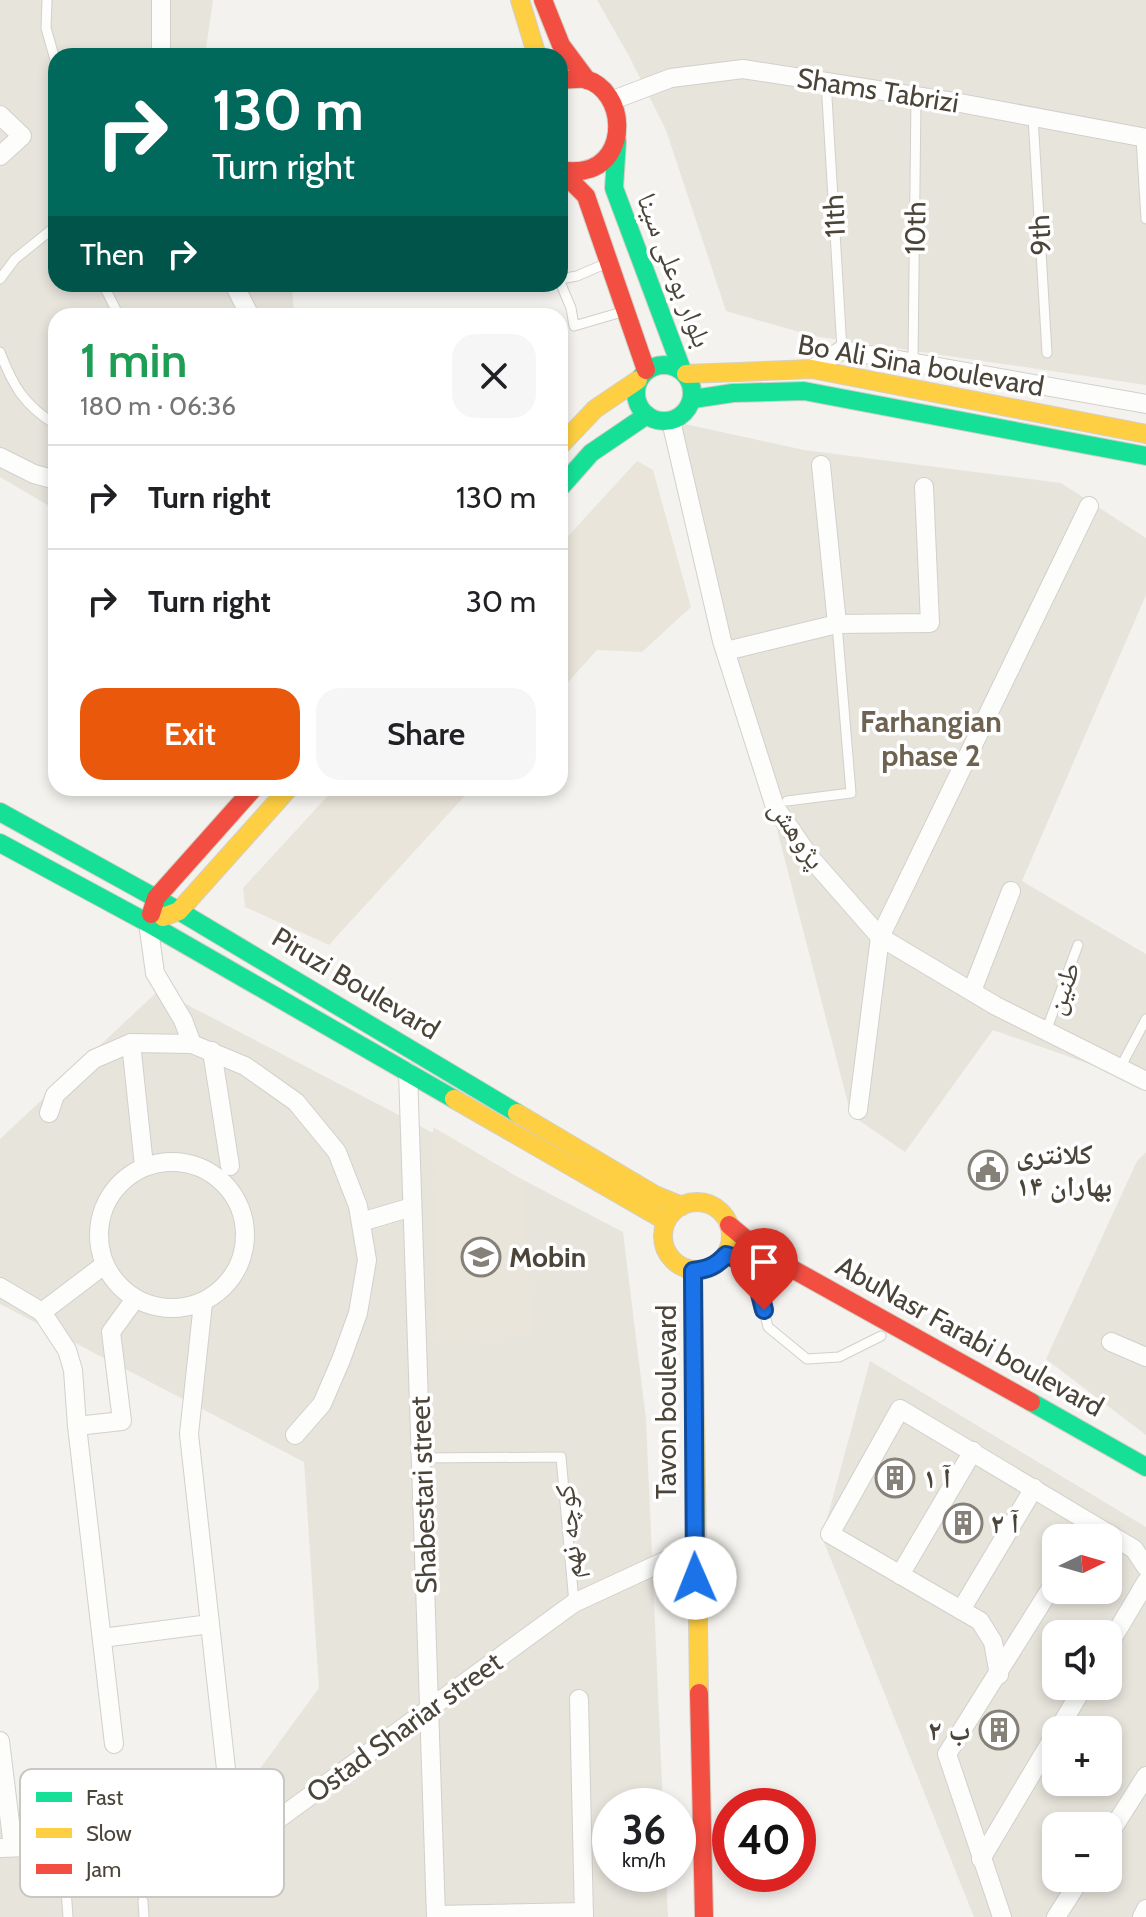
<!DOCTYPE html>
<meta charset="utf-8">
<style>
:root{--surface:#fff;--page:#f6f6f6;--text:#202124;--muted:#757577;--line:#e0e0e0;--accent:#ea580c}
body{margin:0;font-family:Cabin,"Noto Naskh Arabic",sans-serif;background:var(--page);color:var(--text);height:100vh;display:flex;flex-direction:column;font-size:30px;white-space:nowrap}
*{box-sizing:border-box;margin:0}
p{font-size:26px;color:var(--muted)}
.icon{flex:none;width:44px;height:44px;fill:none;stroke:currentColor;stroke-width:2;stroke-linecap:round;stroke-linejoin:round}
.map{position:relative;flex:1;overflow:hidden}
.side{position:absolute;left:48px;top:308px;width:520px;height:488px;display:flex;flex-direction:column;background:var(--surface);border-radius:24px;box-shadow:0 4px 12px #0003}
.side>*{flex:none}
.hud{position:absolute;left:48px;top:48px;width:520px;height:244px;border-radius:24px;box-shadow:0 4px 12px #0003;background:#00695c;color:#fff;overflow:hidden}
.needle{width:52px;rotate:85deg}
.controls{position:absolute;left:1042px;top:1524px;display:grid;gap:16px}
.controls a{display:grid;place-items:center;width:80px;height:80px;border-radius:16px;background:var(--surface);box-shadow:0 4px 12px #0003;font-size:40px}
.speed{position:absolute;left:592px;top:1788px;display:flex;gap:16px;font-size:40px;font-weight:700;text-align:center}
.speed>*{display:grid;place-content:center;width:104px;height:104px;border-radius:50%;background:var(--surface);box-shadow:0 4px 12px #0003;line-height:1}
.speed small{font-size:20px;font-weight:400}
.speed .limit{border:12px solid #d22;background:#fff;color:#111}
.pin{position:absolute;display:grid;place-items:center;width:68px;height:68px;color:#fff;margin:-82px -34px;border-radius:50% 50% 50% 0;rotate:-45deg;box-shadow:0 0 8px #0007}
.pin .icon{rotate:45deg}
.me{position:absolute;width:88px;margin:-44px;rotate:359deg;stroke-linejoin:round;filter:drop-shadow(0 0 6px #0008)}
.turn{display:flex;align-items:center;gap:28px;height:168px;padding:0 32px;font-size:36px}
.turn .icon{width:104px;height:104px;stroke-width:2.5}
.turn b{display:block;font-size:56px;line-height:68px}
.then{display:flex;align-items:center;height:76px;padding:0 32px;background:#0003;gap:16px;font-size:30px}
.round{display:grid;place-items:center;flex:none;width:84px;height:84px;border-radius:24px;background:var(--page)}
.headline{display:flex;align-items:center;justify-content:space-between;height:136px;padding:0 32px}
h1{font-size:48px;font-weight:600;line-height:60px;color:#1e9e55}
.action{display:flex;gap:16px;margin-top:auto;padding:16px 32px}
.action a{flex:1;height:92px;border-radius:24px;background:var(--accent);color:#fff;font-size:32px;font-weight:600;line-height:92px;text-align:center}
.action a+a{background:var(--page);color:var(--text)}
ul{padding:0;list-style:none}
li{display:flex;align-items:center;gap:24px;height:104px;padding:0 32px;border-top:2px solid var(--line)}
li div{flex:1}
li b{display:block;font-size:30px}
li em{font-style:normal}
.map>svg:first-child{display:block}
</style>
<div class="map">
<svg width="1146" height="1917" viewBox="0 0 1146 1917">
<rect width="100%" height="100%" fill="#f4f2ee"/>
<!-- residential -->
<g fill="#e7e4dc" fill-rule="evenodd">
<polygon points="0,0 213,0 205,56 56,56 56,284 292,284 294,316 56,316 56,510 0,477"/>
<polygon points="597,0 1146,0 1146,385 813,336 726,311 666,130 629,56"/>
<polygon points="671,421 804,450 1061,483 1146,538 1146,595 1022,881 1146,954 1146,1084 993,1030 905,1152 851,1115"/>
<polygon points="159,990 623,1232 646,1419 663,1806 610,1806 610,1874 666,1874 668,1917 0,1917 0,1828 229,1811 319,1688 304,1462 0,1304 0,1139"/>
<polygon points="1146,1152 1146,1435 1046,1359 1137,1161"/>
<path d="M 870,1361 L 1146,1527 L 1146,1917 L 974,1917 L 822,1537 ZM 1056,1538 L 1108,1538 L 1108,1590 L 1056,1590 ZM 1056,1634 L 1108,1634 L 1108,1686 L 1056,1686 ZM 1056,1730 L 1108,1730 L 1108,1782 L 1056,1782 ZM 1056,1826 L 1108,1826 L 1108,1878 L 1056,1878 Z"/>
</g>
<!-- education -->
<g fill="#eae5da">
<polygon points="637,461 653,470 691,607 642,652 597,650 560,691 560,545"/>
<polygon points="335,788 472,788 329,945 245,907 243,888"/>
<polygon points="433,1127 523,1180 532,1335 435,1340"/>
</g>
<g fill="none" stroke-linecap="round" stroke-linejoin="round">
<defs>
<g id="lane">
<polyline points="47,0 46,28 56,63"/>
<polyline points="826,81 842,350"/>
<polyline points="1033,117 1047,353"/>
<polyline points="1141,138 1146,219"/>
<polyline points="0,279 15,259 56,226"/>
<polyline points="560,279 577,276 607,263"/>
<polyline points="560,282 571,308 574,326 622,312"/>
<polyline points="103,284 119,316"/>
<path d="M 0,352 C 13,386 24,405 56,425"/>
<polyline points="913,361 916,96"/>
<polyline points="787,801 851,793 837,624"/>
<polyline points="1046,1031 1078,945"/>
<polyline points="1120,1068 1146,1019"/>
<polyline points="762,1270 760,1294 768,1327 807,1359 839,1357 881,1336"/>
<polyline points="421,1458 561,1457 574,1603"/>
<polyline points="66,1889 68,1917"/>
<polyline points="143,1901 144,1917"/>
</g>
<g id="street">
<polyline points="161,0 161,56"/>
<polyline points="613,100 671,78 743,69 960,103 1146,138"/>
<polyline points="0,115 22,136 0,156"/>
<polyline points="234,284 250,316"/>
<polyline points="812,369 842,350 1146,404"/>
<polyline points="671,421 722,641 775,807 809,856 880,937 996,1006 1146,1081"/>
<polyline points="0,457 34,474 56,480"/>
<polyline points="837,624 930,623 924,487"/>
<polyline points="726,651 837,624 821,465"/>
<polyline points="148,923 155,973 183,1020 192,1044"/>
<polyline points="972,991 1011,891"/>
<polyline points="131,1043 144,1166"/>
<polyline points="212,1051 230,1166"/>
<polyline points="408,1072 436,1917"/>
<polyline points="858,1110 880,937 1089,506"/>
<polyline points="49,1113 55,1095 94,1059 131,1043 192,1044 245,1066 296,1102 337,1152 358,1206 367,1260 358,1313 341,1360 322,1404 295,1435"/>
<circle cx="172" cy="1235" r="73"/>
<polyline points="361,1222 412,1207"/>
<polyline points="0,1287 42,1312 67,1350 73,1370 77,1426 114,1744"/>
<polyline points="203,1303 189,1434 226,1769"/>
<polyline points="42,1312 104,1265"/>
<polyline points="1111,1342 1146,1357"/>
<polyline points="77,1426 122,1421 111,1332 135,1299"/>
<polyline points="900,1575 973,1451"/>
<polyline points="961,1610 1034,1488"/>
<polyline points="102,1638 210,1624"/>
<polyline points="1108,1646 1146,1582"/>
<polyline points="999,1675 993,1642 980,1621 830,1534 900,1409 1134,1549 1146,1567"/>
<polyline points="579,1699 584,1917"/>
<polyline points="1058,1730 1084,1686"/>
<polyline points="0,1741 13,1847"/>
<polyline points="1108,1836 1146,1776"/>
<polyline points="0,1848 211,1841 266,1828 574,1603 695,1547"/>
<polyline points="981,1859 1056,1733"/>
<polyline points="436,1915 584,1912"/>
<polyline points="1002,1917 947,1754 1056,1580"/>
<polyline points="1056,1917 1081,1878"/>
<polyline points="1142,1917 1146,1909"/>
</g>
<g id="fast">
<polyline points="617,141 614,188 682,370"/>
<circle cx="664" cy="393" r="28"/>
<polyline points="693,399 733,393 804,391 1146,456"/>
<polyline points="560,488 591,453 647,415"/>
<polyline points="0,812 179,911 517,1113"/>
<polyline points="0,843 148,923 454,1099"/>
<polyline points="726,1255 774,1273"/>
<polyline points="1031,1402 1146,1467"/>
</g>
<g id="slow">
<polyline points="520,0 537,56"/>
<polyline points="686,374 812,369 1146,434"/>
<polyline points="560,446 595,409 638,380"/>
<polyline points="163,917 179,911 289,788"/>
<polyline points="454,1099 666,1221"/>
<polyline points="517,1113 655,1195 682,1206"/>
<circle cx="697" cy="1236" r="34"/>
<polyline points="693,1271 699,1693"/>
</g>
<g id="jam">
<polyline points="543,0 561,45 587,80"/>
<path d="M 560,80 C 568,80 578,78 585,79 C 627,91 629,161 585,170 C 578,172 568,171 560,171"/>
<polyline points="562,172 586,196 646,370"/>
<polyline points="151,914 156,898 254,788"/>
<polyline points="729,1225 760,1251 1031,1402"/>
<polyline points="699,1693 704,1917"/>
</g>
</defs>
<!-- lane casing -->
<use href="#lane" stroke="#d2d0cb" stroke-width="11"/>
<!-- street casing -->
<use href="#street" stroke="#d2d0cb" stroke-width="20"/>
<!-- fast casing -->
<use href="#fast" stroke="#d3cfc5" stroke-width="20"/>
<!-- slow casing -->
<use href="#slow" stroke="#d3cfc5" stroke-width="20"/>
<!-- jam casing -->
<use href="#jam" stroke="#d3cfc5" stroke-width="20"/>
<!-- lane -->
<use href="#lane" stroke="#fdfdfc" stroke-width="9"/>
<!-- street -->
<use href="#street" stroke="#fdfdfc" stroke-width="18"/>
<!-- fast -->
<use href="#fast" stroke="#16e098" stroke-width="18"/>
<!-- slow -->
<use href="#slow" stroke="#ffcf43" stroke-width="18"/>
<!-- jam -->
<use href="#jam" stroke="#f24e42" stroke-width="18"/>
</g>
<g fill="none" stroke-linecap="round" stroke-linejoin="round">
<defs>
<path id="route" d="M 695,1578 L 693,1271 C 708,1269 716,1266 726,1255 L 763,1267 L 760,1294 L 764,1310"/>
</defs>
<!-- route casing -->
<use href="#route" stroke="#114b97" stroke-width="20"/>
<!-- route -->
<use href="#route" stroke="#1a73e8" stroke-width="14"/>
</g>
<!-- icons -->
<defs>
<symbol id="civic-ring" viewBox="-11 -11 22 22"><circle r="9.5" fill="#fff" stroke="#868178" stroke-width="1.5"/><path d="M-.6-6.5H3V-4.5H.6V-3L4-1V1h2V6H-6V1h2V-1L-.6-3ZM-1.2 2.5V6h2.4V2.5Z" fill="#868178"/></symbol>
<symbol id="school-ring" viewBox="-11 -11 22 22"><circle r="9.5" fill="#fff" stroke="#868178" stroke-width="1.5"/><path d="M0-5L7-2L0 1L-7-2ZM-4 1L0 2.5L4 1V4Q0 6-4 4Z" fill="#868178"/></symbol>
<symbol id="building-ring" viewBox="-11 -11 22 22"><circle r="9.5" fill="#fff" stroke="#868178" stroke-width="1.5"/><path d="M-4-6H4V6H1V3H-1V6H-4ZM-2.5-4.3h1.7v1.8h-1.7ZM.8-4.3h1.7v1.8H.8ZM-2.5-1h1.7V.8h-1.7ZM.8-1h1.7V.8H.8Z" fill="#868178"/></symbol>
</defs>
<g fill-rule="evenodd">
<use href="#civic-ring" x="966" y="1148" width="44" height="44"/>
<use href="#school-ring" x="459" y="1235" width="44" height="44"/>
<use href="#building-ring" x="873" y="1456" width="44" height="44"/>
<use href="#building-ring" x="941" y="1501" width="44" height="44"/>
<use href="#building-ring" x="977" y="1708" width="44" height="44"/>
</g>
<g text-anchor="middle" stroke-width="7" stroke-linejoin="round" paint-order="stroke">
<!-- street labels -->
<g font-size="28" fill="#4b4439" stroke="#fff">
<text transform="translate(878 90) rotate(9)" y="10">Shams Tabrizi</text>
<text transform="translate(834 216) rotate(-93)" y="10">11th</text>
<text transform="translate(915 228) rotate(-89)" y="10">10th</text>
<text transform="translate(1040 235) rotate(-93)" y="10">9th</text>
<text transform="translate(675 270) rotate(69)" y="10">بلوار بوعلی سینا</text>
<text transform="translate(921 365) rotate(10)" y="10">Bo Ali Sina boulevard</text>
<text transform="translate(798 834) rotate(56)" y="10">پژوهش</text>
<text transform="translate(356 983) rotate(31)" y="10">Piruzi Boulevard</text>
<text transform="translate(1062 988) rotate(-70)" y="10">طنین</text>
<text transform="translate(970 1336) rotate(29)" y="10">AbuNasr Farabi boulevard</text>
<text transform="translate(666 1402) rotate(-90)" y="10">Tavon boulevard</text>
<text transform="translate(423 1495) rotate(-92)" y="10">Shabestari street</text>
<text transform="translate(568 1532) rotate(-95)" y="10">کوچه نهم</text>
<text transform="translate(404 1727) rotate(-36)" y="10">Ostad Shariar street</text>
</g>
<!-- poi labels -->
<g font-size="28" font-weight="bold" fill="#4b4439" stroke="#fff" text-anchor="start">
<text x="1016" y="1164">کلانتری<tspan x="1016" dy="32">۱۴ بهاران</tspan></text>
<text x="509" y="1267">Mobin</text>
<text x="923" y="1488">آ ۱</text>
<text x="991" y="1533">آ ۲</text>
<text x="971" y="1740" text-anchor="end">ب ۲</text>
</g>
<!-- neighbourhood labels -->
<g font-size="30" font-weight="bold" fill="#6e6250" stroke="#fff">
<text x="931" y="732">Farhangian<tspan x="931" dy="34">phase 2</tspan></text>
</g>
</g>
<!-- legend -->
<rect x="20" y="1769" width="264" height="128" rx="12" fill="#fff" stroke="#c9c7c4" stroke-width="2"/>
<rect x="36" y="1792" width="36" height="10" fill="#16e098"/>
<rect x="36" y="1828" width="36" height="10" fill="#ffcf43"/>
<rect x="36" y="1864" width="36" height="10" fill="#f24e42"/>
<g font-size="22" fill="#4b4439">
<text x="86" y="1805">Fast</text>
<text x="86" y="1841">Slow</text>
<text x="86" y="1877">Jam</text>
</g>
</svg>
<div class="controls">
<a><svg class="needle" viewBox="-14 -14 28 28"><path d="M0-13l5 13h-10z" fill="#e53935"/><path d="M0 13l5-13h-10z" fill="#757577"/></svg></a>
<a><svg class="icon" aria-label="sound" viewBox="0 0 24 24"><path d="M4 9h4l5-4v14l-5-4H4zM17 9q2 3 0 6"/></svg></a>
<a>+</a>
<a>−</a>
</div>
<div class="speed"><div>36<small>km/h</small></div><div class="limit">40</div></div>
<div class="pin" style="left:764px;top:1310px;background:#d93025"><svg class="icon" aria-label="arrive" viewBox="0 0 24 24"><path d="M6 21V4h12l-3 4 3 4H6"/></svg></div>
<svg class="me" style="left:695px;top:1578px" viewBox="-20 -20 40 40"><circle r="19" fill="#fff"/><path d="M0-13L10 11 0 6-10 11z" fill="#1a73e8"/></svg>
<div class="hud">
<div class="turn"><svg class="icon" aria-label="right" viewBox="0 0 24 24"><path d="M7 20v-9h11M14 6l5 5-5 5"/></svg><div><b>130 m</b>Turn right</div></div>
<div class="then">Then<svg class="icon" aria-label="right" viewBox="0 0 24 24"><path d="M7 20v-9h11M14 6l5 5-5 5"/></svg></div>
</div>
<section class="side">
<div class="headline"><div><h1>1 min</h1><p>180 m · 06:36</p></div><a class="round"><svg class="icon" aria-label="close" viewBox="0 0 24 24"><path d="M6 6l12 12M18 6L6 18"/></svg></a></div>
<ul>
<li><svg class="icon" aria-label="right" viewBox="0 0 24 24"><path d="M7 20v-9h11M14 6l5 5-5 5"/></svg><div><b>Turn right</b></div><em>130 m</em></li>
<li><svg class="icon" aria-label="right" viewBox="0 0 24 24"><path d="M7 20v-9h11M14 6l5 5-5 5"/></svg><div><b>Turn right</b></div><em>30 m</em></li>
</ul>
<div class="action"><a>Exit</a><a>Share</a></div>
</section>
</div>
